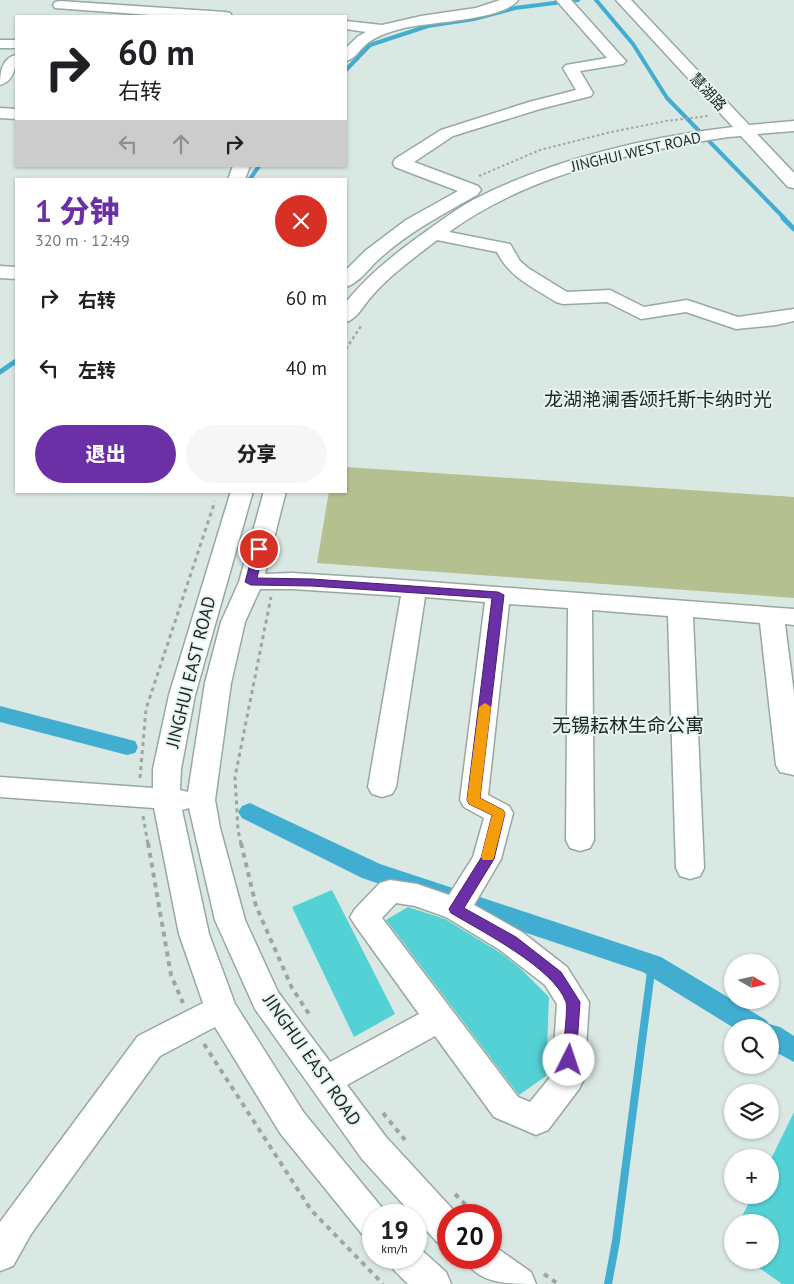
<!DOCTYPE html>
<html lang="zh">
<meta charset="utf-8">
<style>
:root{--surface:#fff;--page:#f6f6f6;--text:#202124;--muted:#757577;--accent:#6c30a6}
body{margin:0;font-family:"PT Sans","Noto Sans SC",sans-serif;background:var(--page);color:var(--text);height:100vh;display:flex;flex-direction:column;font-size:19px;white-space:nowrap}
*{box-sizing:border-box;margin:0}
p{font-size:16px;color:var(--muted)}
.icon{flex:none;width:28px;height:28px;fill:none;stroke:currentColor;stroke-width:2;stroke-linecap:round;stroke-linejoin:round}
.map{position:relative;flex:1;overflow:hidden}
.panel{position:absolute;left:15px;top:178px;width:332px;height:315px;display:flex;flex-direction:column;background:var(--surface);border-radius:0px;box-shadow:0 1px 4px #0004}
.panel>*{flex:none}
.hud{position:absolute;left:15px;top:15px;width:332px;height:152px;border-radius:0px;box-shadow:0 1px 4px #0004;background:#fff;color:var(--text);overflow:hidden}
.needle{width:32px;rotate:99deg}
.fabs{position:absolute;left:724px;top:954px;display:grid;gap:10px}
.fabs a{display:grid;place-items:center;width:55px;height:55px;border-radius:50%;background:var(--surface);box-shadow:0 1px 4px #0004;font-size:25px}
.speed{position:absolute;left:362px;top:1204px;display:flex;gap:10px;font-size:25px;font-weight:700;text-align:center}
.speed>*{display:grid;place-content:center;width:65px;height:65px;border-radius:50%;background:var(--surface);box-shadow:0 1px 4px #0004;line-height:1}
.speed small{font-size:12px;font-weight:400}
.speed .limit{border:8px solid #d22;background:#fff;color:#111}
.pin{position:absolute;display:grid;place-items:center;width:42px;height:42px;color:#fff;margin:-21px;border:2px solid #fff;border-radius:50%;box-shadow:0 1px 5px #0007}
.me{position:absolute;width:55px;margin:-28px;rotate:4deg;stroke-linejoin:round;filter:drop-shadow(0 0 4px #0008)}
.turn{display:flex;align-items:center;gap:18px;height:105px;padding:0 20px;font-size:22px}
.turn .icon{width:65px;height:65px;stroke-width:2.5}
.turn b{display:block;font-size:35px;line-height:42px}
.lanes{display:flex;align-items:center;height:48px;padding:0 20px;background:#0003;justify-content:center;gap:25px;direction:ltr}
.lanes .off{opacity:.35}
.round{display:grid;place-items:center;flex:none;width:52px;height:52px;border-radius:26px;background:var(--page)}
.overview{display:flex;align-items:center;justify-content:space-between;height:85px;padding:0 20px}
h1{font-size:30px;font-weight:800;line-height:38px;color:var(--accent)}
.primary-button{display:flex;gap:10px;margin-top:auto;padding:10px 20px}
.primary-button a{flex:1;height:58px;border-radius:30px;background:var(--accent);color:#fff;font-size:20px;font-weight:800;line-height:58px;text-align:center}
.primary-button a+a{background:var(--page);color:var(--text)}
ul{padding:0;list-style:none}
li{display:flex;align-items:center;gap:15px;height:70px;padding:0 20px}
li div{flex:1}
li b{display:block;font-size:19px}
li em{font-style:normal}
.map>svg:first-child{display:block}
</style>
<div class="map">
<svg width="794" height="1284" viewBox="0 0 794 1284">
<rect width="100%" height="100%" fill="#dae8e3"/>
<!-- green -->
<polygon fill="#b5c090" points="346,467 794,497 794,598 317,563 329,491 346,491"/>
<g fill="none" stroke-linecap="round" stroke-linejoin="round">
<!-- stream-far2 -->
<g stroke="#40add1" stroke-width="4">
<polyline points="596,0 633,44 667,98 785,219"/>
<polyline points="346,70 370,45 428,26 474,19 515,8 578,0"/>
<polyline points="250,179 259,166"/>
</g>
<!-- stream-far1 -->
<g stroke="#40add1" stroke-width="5">
<polyline points="783,218 794,229"/>
<polyline points="0,372 16,361"/>
</g>
<!-- stream -->
<polyline stroke="#40add1" stroke-width="8" points="608,1284 616,1241 652,964"/>
<!-- canal -->
<g fill="#40add1" fill-rule="evenodd">
<polygon points="0,706 127,739 135,741 138,747 135,753 127,755 0,722"/>
<polygon points="250,803 380,864 661,957 766,1020 769,1024 780,1027 794,1036 794,1062 770,1049 770,1028 734,1028 643,972 362,878 242,818 238,812 242,806"/>
</g>
</g>
<!-- building -->
<g fill="#53d1d4">
<polygon points="332,890 395,1014 354,1037 292,907"/>
<polygon points="408,907 445,919 499,952 519,967 549,997 546,1076 519,1095 386,920"/>
<polygon points="794,1112 794,1284 782,1284 748,1260 770,1260 770,1222 739,1222 753,1195 770,1195 770,1161"/>
</g>
<g fill="none" stroke-linecap="round" stroke-linejoin="round">
<defs>
<g id="minor">
<path d="M 500,0 L 518,0 C 504,20 429,22 404,28 C 392,31 379,35 369,42 C 360,48 356,59 346,61 L 346,48 L 357,37 L 366,32 L 346,29 L 346,21 L 382,25 L 421,16 L 476,8 Z"/>
<path d="M 556,0 L 571,0 L 623,58 L 626,61 L 623,64 L 580,71 L 593,93 L 591,96 L 540,109 L 453,136 L 414,162 L 478,186 L 481,190 L 477,195 C 443,214 407,233 378,260 C 368,269 359,283 346,287 L 346,270 L 365,251 L 406,220 L 458,191 L 395,167 L 393,163 L 395,159 L 441,130 L 529,102 L 576,90 L 563,68 L 566,65 L 607,58 Z"/>
<path d="M 616,0 L 631,0 L 749,125 L 794,121 L 794,131 L 757,134 L 794,173 L 794,188 L 788,187 L 741,136 L 728,137 C 632,152 529,174 449,232 L 510,244 L 520,261 L 528,268 L 567,292 L 610,290 L 644,307 L 687,300 L 738,317 L 794,309 L 794,321 L 776,325 L 736,329 L 686,312 L 641,319 L 607,302 L 563,304 L 556,302 C 533,287 510,278 497,252 L 437,240 C 414,258 390,275 371,297 C 363,306 357,319 346,322 L 346,302 C 365,279 387,260 410,243 C 431,228 451,212 473,200 C 550,160 647,137 733,127 Z"/>
<polygon points="60,1 225,12 230,13 232,16 164,16 55,8 53,5 55,2"/>
<rect x="0" y="40" width="16" height="8"/>
<path d="M 16,55 C 16,67 14,81 0,85 C 0,72 2,58 16,55 Z"/>
<polygon points="0,108 16,109 16,119 0,118"/>
<polygon points="233,166 250,166 245,179 228,179"/>
<polygon points="0,266 16,267 16,279 0,278"/>
<path d="M 231,491 L 253,491 L 195,695 L 181,769 L 180,790 L 188,792 L 205,683 L 221,622 L 239,582 L 264,491 L 286,491 L 265,574 L 292,573 L 389,579 L 794,609 L 794,625 L 785,624 L 794,694 L 794,775 L 780,772 L 776,765 L 760,623 L 693,617 L 704,868 L 700,876 L 690,879 L 680,876 L 676,868 L 668,616 L 592,610 L 594,840 L 590,848 L 580,851 L 570,848 L 566,840 L 568,608 L 509,604 L 488,795 L 509,806 L 513,813 L 501,859 L 474,905 L 522,932 L 567,967 L 589,1002 L 584,1079 L 579,1089 L 548,1130 L 536,1135 L 494,1117 L 435,1036 L 347,1085 L 386,1137 L 458,1215 L 449,1215 L 449,1246 L 437,1242 L 416,1219 L 416,1215 L 413,1215 L 362,1159 L 255,1009 L 215,920 L 189,808 L 182,810 L 209,934 L 235,1004 L 304,1113 L 388,1215 L 374,1215 L 374,1239 L 362,1234 L 280,1133 L 215,1027 L 160,1056 L 31,1234 L 13,1266 L 0,1271 L 0,1222 L 138,1036 L 203,1003 L 179,934 L 154,808 L 0,797 L 0,777 L 153,788 L 153,769 L 169,695 ZM 260,589 L 292,589 L 401,596 L 368,787 L 372,794 L 382,797 L 392,794 L 396,787 L 425,597 L 485,602 L 460,800 L 464,807 L 484,818 L 473,857 L 449,895 L 417,884 L 390,880 L 380,883 L 355,909 L 350,917 L 355,925 L 419,1014 L 330,1062 L 278,992 L 245,920 L 220,828 L 215,800 L 231,683 L 245,622 ZM 396,903 L 415,906 L 446,917 L 500,950 L 545,985 L 557,1004 L 552,1075 L 530,1102 L 518,1097 L 382,918 Z"/>
<path d="M 491,1244 L 531,1272 L 536,1284 C 508,1284 476,1284 465,1258 L 491,1258 Z"/>
<polygon points="416,1245 446,1272 451,1284 408,1284 394,1270 389,1258 416,1258"/>
</g>
</defs>
<!-- minor casing -->
<use href="#minor" stroke="#99a7a2" stroke-width="3"/>
<!-- path-far3 -->
<polyline stroke="#9ca7a3" stroke-width="2" stroke-dasharray="2.5 2.5" stroke-linecap="butt" points="479,176 540,150 607,133 666,121 708,116"/>
<!-- path-far2 -->
<polyline stroke="#9ca7a3" stroke-width="2.5" stroke-dasharray="3 3" stroke-linecap="butt" points="346,349 361,326"/>
<!-- path-far1 -->
<g stroke="#9ca7a3" stroke-width="3" stroke-dasharray="4 4" stroke-linecap="butt">
<polyline points="140,778 146,709 215,501"/>
<polyline points="143,816 148,844"/>
<polyline points="241,844 238,830 235,777 271,597"/>
</g>
<!-- path -->
<g stroke="#9ca7a3" stroke-width="4" stroke-dasharray="5 5" stroke-linecap="butt">
<polyline points="148,843 171,975 183,1003"/>
<polyline points="241,843 256,906 292,988 309,1014"/>
<polyline points="204,1044 311,1210 383,1284"/>
<polyline points="383,1113 405,1140"/>
<polyline points="455,1194 476,1215"/>
<polyline points="544,1274 558,1284"/>
</g>
<!-- minor -->
<use href="#minor" fill="#fff" fill-rule="evenodd"/>
</g>
<!-- route -->
<path fill="#6c30a6" stroke="#461f6c" d="M 259,546 L 264,549 L 257,578 L 312,579 L 498,592 L 504,595 L 480,798 L 503,810 L 505,813 L 494,859 L 464,908 L 516,937 L 561,972 L 580,1002 L 576,1060 L 574,1064 L 569,1066 L 564,1064 L 562,1060 C 563,1049 568,1010 566,1002 C 554,968 481,931 451,913 L 449,909 L 481,858 L 492,815 L 469,804 L 467,800 L 492,598 L 312,586 L 251,585 L 245,582 L 254,549 Z"/>
<!-- slow -->
<polygon fill="#f59e0b" points="485,703 491,707 480,798 503,810 505,813 494,857 493,860 483,860 481,857 492,815 469,804 467,800 479,707"/>
<g text-anchor="middle" stroke-width="4" stroke-linejoin="round" paint-order="stroke">
<!-- far-street labels -->
<g font-size="15" fill="#1f2523" stroke="#e7f6f0">
<text transform="translate(708 92) rotate(47)" y="5">慧湖路</text>
<text transform="translate(636 152) rotate(-13)" y="5">JINGHUI WEST ROAD</text>
</g>
<!-- street labels -->
<g font-size="18" fill="#1f2523" stroke="#e7f6f0">
<text transform="translate(191 672) rotate(-76)" y="6">JINGHUI EAST ROAD</text>
<text transform="translate(312 1060) rotate(55)" y="6">JINGHUI EAST ROAD</text>
</g>
<!-- neighbourhood labels -->
<g font-size="19" fill="#1f2523" stroke="#e7f6f0">
<text x="658" y="406">龙湖滟澜香颂托斯卡纳时光</text>
<text x="628" y="732">无锡耘林生命公寓</text>
</g>
</g>
</svg>
<div class="fabs">
<a><svg class="needle" viewBox="-14 -14 28 28"><path d="M0-13l5 13h-10z" fill="#e53935"/><path d="M0 13l5-13h-10z" fill="#757577"/></svg></a>
<a><svg class="icon" aria-label="search" viewBox="0 0 24 24"><circle cx="10" cy="10" r="6"/><path d="M15 15l6 6"/></svg></a>
<a><svg class="icon" aria-label="layers" viewBox="0 0 24 24"><path d="M12 4l9 5-9 5-9-5zM3 14l9 5 9-5"/></svg></a>
<a>+</a>
<a>−</a>
</div>
<div class="speed"><div>19<small>km/h</small></div><div class="limit">20</div></div>
<div class="pin" style="left:259px;top:549px;background:#d93025"><svg class="icon" aria-label="arrive" viewBox="0 0 24 24"><path d="M6 21V4h12l-3 4 3 4H6"/></svg></div>
<svg class="me" style="left:569px;top:1060px" viewBox="-20 -20 40 40"><circle r="19" fill="#fff"/><path d="M0-13L10 11 0 6-10 11z" fill="#6c30a6"/></svg>
<div class="hud">
<div class="turn"><svg class="icon" aria-label="right" viewBox="0 0 24 24"><path d="M7 20v-9h11M14 6l5 5-5 5"/></svg><div><b>60 m</b>右转</div></div>
<div class="lanes"><svg class="icon off" aria-label="left" viewBox="0 0 24 24"><path d="M17 20v-9H6M10 6l-5 5 5 5"/></svg><svg class="icon off" aria-label="ahead" viewBox="0 0 24 24"><path d="M12 20V5M6 11l6-6 6 6"/></svg><svg class="icon" aria-label="right" viewBox="0 0 24 24"><path d="M7 20v-9h11M14 6l5 5-5 5"/></svg></div>
</div>
<section class="panel">
<div class="overview"><div><h1>1 分钟</h1><p>320 m · 12:49</p></div><a class="round" style="background:#d93025;color:#fff"><svg class="icon" aria-label="close" viewBox="0 0 24 24"><path d="M6 6l12 12M18 6L6 18"/></svg></a></div>
<ul>
<li><svg class="icon" aria-label="right" viewBox="0 0 24 24"><path d="M7 20v-9h11M14 6l5 5-5 5"/></svg><div><b>右转</b></div><em>60 m</em></li>
<li><svg class="icon" aria-label="left" viewBox="0 0 24 24"><path d="M17 20v-9H6M10 6l-5 5 5 5"/></svg><div><b>左转</b></div><em>40 m</em></li>
</ul>
<div class="primary-button"><a>退出</a><a>分享</a></div>
</section>
</div>
